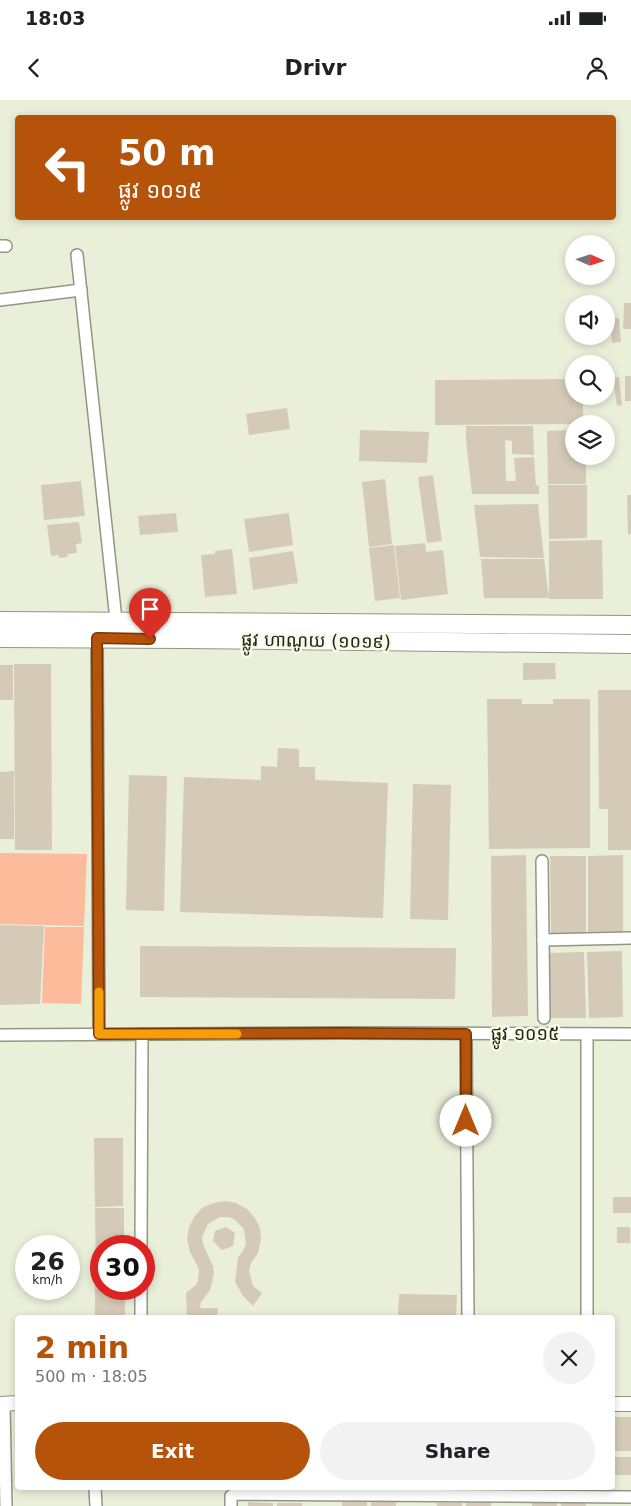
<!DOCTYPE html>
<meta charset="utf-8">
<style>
:root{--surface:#fff;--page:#f2f2f2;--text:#202124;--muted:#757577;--accent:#b45309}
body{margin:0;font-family:"DejaVu Sans","Noto Sans Khmer",sans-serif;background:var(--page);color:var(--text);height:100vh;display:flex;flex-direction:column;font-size:19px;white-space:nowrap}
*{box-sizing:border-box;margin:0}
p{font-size:16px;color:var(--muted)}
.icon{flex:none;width:28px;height:28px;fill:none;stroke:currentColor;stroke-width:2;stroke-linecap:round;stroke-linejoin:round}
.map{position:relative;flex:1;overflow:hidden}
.sheet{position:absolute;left:15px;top:1215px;width:600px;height:175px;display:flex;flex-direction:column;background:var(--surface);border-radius:5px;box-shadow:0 2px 8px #0003}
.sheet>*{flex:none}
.hud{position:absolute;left:15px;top:15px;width:601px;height:105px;border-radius:5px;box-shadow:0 2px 8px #0003;background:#b45309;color:#fff;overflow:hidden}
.needle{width:32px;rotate:93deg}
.controls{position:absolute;left:565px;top:135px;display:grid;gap:10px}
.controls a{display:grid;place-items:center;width:50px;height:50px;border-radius:50%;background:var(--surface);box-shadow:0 2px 8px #0003;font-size:25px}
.speed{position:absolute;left:15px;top:1135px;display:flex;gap:10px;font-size:25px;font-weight:700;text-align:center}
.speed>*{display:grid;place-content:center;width:65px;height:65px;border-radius:50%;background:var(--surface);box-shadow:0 2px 8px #0003;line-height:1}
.speed small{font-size:12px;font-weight:400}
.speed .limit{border:8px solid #d22;background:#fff;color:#111}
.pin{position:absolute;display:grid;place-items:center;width:42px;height:42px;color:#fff;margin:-51px -21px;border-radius:50% 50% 50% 0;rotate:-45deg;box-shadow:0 0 5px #0007}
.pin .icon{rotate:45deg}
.me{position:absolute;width:55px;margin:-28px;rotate:0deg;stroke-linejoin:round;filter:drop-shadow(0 0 4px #0008)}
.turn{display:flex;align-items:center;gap:18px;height:105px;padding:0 20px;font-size:22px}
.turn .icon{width:65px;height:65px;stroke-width:2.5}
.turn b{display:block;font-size:35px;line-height:42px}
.round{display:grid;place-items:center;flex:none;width:52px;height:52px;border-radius:26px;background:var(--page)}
.head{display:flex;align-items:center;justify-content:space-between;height:85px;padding:0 20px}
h1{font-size:30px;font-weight:700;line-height:38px;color:var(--accent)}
.button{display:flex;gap:10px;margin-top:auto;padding:10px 20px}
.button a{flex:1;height:58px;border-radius:30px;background:var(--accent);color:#fff;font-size:20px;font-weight:700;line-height:58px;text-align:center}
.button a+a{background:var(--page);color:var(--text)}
.status{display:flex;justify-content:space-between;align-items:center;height:35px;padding:0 25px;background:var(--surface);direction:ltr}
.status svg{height:14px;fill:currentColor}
header{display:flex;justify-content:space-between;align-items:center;height:65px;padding:0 20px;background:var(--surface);font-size:22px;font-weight:700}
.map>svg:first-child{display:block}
</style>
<div class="status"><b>18:03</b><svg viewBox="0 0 49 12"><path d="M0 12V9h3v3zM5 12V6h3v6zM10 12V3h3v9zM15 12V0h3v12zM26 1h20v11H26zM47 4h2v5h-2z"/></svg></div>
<header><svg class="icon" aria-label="back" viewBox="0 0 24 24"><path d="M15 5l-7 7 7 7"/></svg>Drivr<svg class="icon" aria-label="person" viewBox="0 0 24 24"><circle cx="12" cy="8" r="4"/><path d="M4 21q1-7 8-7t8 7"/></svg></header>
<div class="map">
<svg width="631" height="1406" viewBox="0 0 631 1406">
<rect width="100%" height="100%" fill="#eaefda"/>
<!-- pitch -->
<g fill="#fcbb9b">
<polygon points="0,753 87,754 84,826 0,824"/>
<polygon points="45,827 84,827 81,904 42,903"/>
</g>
<!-- building -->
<g fill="#d4cab7">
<polygon points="624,203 631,203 631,229 623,229"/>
<polygon points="619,218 621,242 612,243 610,219"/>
<rect x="625" y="276" width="6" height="25"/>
<polygon points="619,277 622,305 617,306 613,278"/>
<polygon points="574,279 574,296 583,296 583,324 435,325 435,280"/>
<polygon points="287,308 290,329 249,335 246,314"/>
<polygon points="466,326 533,326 534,355 512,354 512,341 505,340 506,381 516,381 514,358 534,357 536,386 539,385 539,394 472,394 466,340"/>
<polygon points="360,330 429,332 427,363 359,361"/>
<polygon points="574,330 574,356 586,356 586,384 548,384 547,331"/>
<polygon points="433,375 442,441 427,443 418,377"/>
<polygon points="385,379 392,444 369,447 362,382"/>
<polygon points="81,381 85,416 44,420 41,385"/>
<polygon points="548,385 587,385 587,438 549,439"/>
<polygon points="627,395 631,395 631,434 628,434"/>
<polygon points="538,404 544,458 480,457 474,405"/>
<polygon points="176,413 178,432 140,435 138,416"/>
<polygon points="289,413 293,445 249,452 244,419"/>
<polygon points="79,422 82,443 76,444 77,453 67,454 68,457 59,458 59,455 51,456 47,425"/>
<polygon points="602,440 603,499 549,499 549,441"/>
<polygon points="425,443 426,452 443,450 448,494 401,500 395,446"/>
<polygon points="394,445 400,498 375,501 369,448"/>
<polygon points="232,449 237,494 205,497 201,455 215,454 215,451"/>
<polygon points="293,451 298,483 253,490 249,458"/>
<polygon points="481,459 544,459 549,498 484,498"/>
<polygon points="523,563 555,563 556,579 523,580"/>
<polygon points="14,564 51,564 52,750 15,750"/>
<rect x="0" y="565" width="13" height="35"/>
<polygon points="598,590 631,590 631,750 608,750 608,709 599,709"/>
<polygon points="487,599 522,599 522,604 553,604 553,599 590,599 590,748 489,749"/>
<polygon points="278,648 299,649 299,667 315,667 315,680 388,683 383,818 180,812 184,677 261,680 261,666 277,667"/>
<polygon points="14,671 14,739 0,739 0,672"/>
<polygon points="129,675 167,676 164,811 126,810"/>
<polygon points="413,684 451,685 448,820 410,819"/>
<polygon points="526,755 528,916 492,917 491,756"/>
<polygon points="623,755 623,832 588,833 588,756"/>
<polygon points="550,756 586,756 586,833 551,833"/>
<polygon points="0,825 44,826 40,904 0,905"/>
<polygon points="140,846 456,848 455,899 140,897"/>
<polygon points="622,851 623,917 589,918 587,852"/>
<polygon points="584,852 586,918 551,918 549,853"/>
<polygon points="94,1038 123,1038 123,1106 95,1107"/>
<rect x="613" y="1097" width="18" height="16"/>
<polygon points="225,1101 236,1103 247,1109 255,1118 260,1128 261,1140 258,1153 251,1163 249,1171 253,1186 262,1193 253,1206 243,1196 235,1182 238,1157 243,1151 246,1144 244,1129 234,1119 228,1117 220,1117 208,1124 202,1137 203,1144 213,1166 214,1174 210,1190 201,1202 200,1208 218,1208 217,1218 187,1218 186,1193 197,1184 199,1172 199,1169 190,1152 187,1139 189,1127 194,1117 202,1108 213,1103"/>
<polygon points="95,1108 124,1108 124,1146 101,1146 101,1185 96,1185"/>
<polygon points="226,1127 235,1133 233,1146 222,1150 213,1141 215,1131"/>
<rect x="617" y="1127" width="13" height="16"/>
<polygon points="95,1186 101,1186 101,1189 125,1189 125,1218 95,1218"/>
<polygon points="399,1194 457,1195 456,1218 398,1218"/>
<rect x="612" y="1317" width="19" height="34"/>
<rect x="612" y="1357" width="19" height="18"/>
<polygon points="248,1402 273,1403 273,1406 248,1406"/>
<rect x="342" y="1402" width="25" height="4"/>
<rect x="371" y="1402" width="25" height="4"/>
<rect x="277" y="1403" width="25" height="3"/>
<rect x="437" y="1403" width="25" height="3"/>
<rect x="466" y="1403" width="25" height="3"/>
<rect x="532" y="1403" width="25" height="3"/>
<rect x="561" y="1403" width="25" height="3"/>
</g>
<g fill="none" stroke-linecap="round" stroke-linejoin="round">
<defs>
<g id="minor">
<polyline points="0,146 6,146"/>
<polyline points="77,155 116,520"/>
<polyline points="0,200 81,190"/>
<polyline points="97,539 99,934"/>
<polyline points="542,761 544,918"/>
<polyline points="543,840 631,838"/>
<polyline points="466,934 468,1218"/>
<polyline points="0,935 343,933 631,934"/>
<polyline points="141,1146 142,934"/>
<polyline points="141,1218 141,1189"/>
<polyline points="587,1218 587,934"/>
<polyline points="4,1304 6,1406"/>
<polyline points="95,1388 96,1406"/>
<polyline points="231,1406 231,1396 234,1394 631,1397"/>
</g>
<g id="tertiary">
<polyline points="0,1304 18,1303"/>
<polyline points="612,1304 631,1304"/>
</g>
<g id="primary">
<polyline points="0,521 631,525"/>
<polyline points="0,538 186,539 631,544"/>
</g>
</defs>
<!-- minor casing -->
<use href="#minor" stroke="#929683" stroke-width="14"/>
<!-- tertiary casing -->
<use href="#tertiary" stroke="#929683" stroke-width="16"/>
<!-- primary casing -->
<use href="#primary" stroke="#929683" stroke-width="20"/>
<!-- minor -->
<use href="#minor" stroke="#fff" stroke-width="11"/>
<!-- tertiary -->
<use href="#tertiary" stroke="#fff" stroke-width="14"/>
<!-- primary -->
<use href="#primary" stroke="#fff" stroke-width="18"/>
</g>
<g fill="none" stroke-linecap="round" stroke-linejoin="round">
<defs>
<polyline id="route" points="150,539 97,538 99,934 343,933 466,934 466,1021"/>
</defs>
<!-- route casing -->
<use href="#route" stroke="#753606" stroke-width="12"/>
<!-- route -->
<use href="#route" stroke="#b45309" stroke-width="9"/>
<!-- slow -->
<polyline stroke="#f59e0b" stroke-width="9" points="99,892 99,934 237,934"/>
</g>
<g text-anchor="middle" stroke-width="5" stroke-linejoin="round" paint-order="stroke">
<!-- street labels -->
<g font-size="18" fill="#23241d" stroke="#f7fce7">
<text transform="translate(316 541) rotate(1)" y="6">ផ្លូវ ហាណូយ (១០១៩)</text>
<text x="525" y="940">ផ្លូវ ១០១៥</text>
</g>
</g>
</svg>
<div class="controls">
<a><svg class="needle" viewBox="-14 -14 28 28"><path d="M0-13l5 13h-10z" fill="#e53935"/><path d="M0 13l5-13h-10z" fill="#757577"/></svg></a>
<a><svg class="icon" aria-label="sound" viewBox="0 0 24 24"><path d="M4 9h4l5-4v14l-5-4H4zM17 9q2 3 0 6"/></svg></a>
<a><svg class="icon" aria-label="search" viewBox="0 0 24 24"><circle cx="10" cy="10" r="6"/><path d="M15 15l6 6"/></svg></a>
<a><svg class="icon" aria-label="layers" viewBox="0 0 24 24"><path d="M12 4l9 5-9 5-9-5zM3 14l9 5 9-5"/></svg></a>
</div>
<div class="speed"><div>26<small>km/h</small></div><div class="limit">30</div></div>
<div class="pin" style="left:150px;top:539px;background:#d93025"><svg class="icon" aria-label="arrive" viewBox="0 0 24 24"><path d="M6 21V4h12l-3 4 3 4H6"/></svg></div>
<svg class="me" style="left:466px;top:1021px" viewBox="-20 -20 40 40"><circle r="19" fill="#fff"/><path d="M0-13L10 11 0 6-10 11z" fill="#b45309"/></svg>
<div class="hud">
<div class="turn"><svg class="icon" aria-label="left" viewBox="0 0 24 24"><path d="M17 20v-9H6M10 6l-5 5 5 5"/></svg><div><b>50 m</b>ផ្លូវ ១០១៥</div></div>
</div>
<section class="sheet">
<div class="head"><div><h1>2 min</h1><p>500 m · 18:05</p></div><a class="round"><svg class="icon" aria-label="close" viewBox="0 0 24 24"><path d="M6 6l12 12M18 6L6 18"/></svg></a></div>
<div class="button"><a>Exit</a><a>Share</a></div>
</section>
</div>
